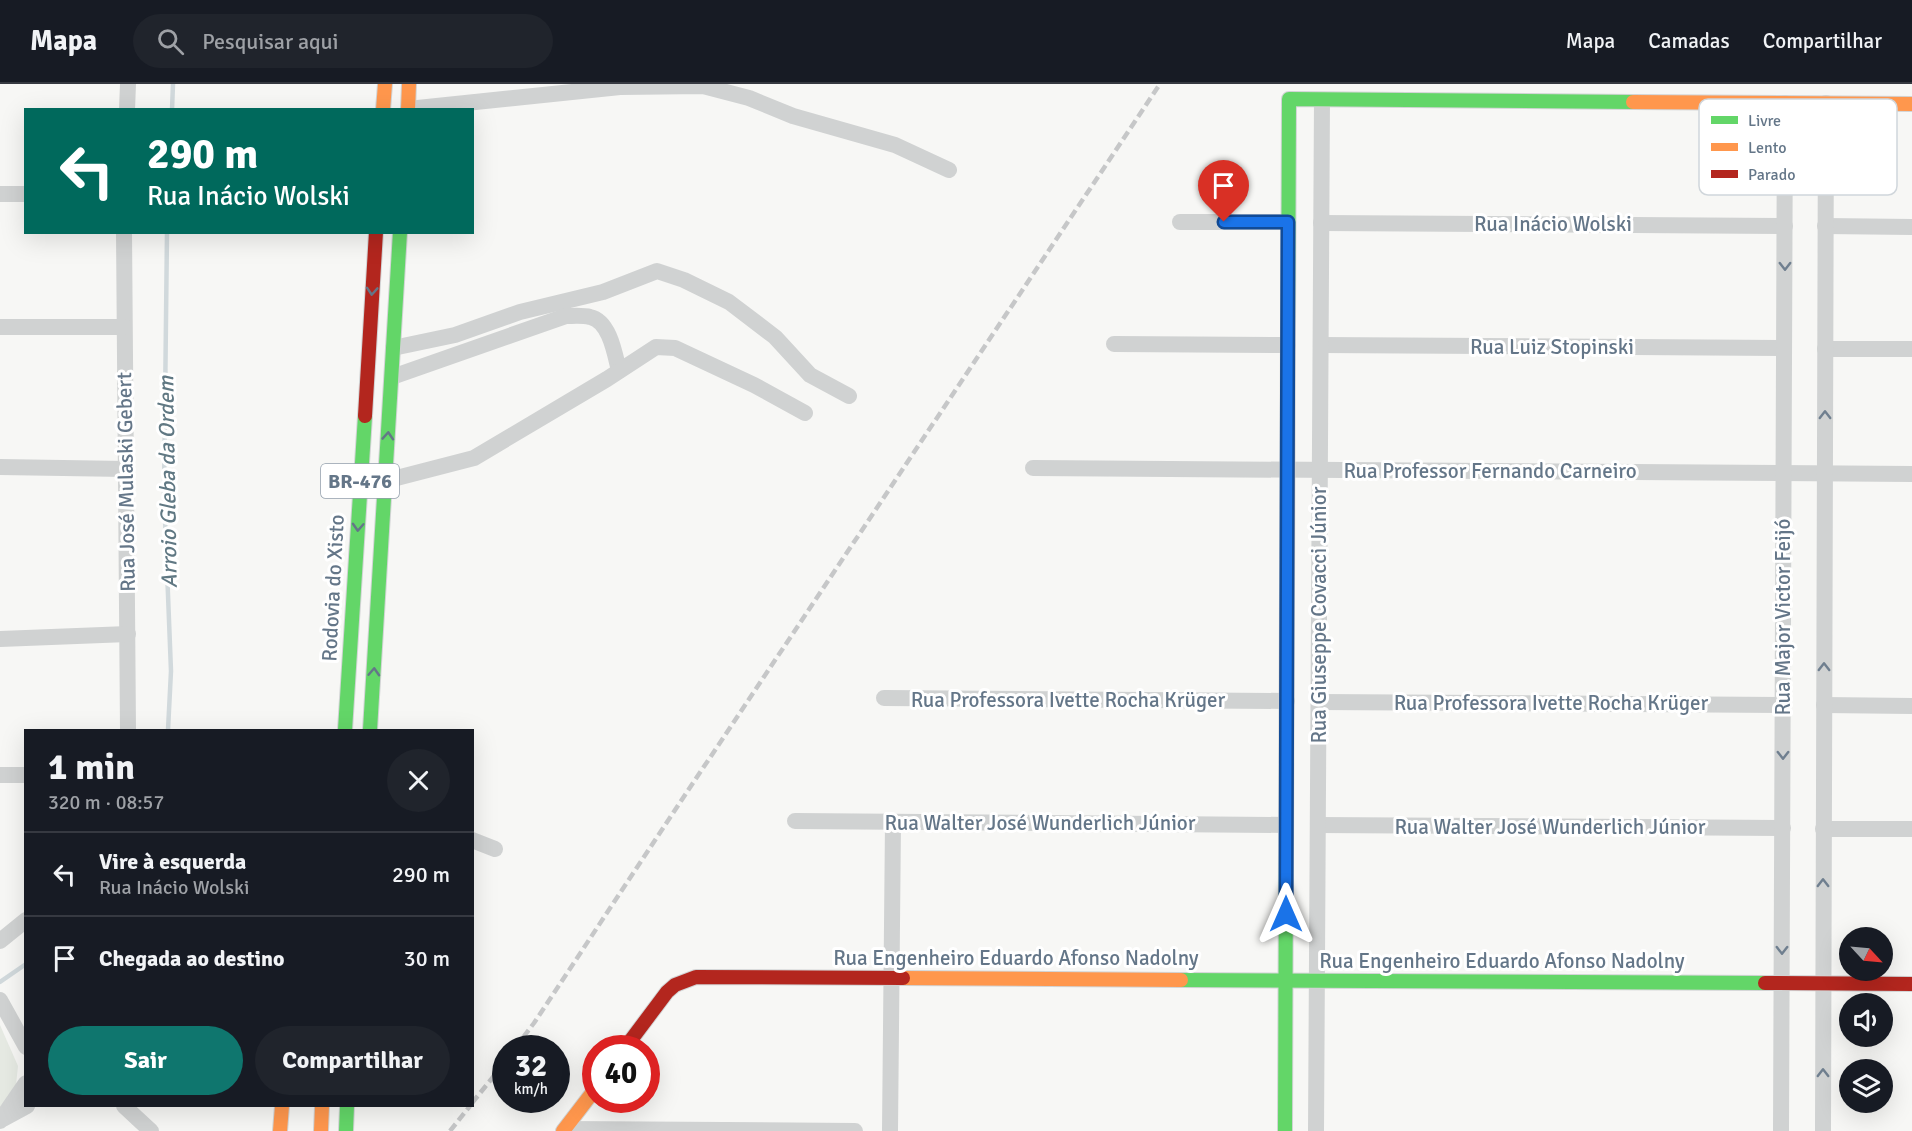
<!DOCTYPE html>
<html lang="pt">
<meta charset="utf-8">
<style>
:root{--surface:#171b24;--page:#20242c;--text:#f1f3f6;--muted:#9ea1a6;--line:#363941;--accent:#0f766e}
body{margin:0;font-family:Signika,sans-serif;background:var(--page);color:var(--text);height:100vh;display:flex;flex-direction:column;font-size:22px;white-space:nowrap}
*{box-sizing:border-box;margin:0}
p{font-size:20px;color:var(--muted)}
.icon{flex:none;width:33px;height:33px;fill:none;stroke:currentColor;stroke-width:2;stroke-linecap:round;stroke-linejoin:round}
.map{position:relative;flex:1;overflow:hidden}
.panel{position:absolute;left:24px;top:645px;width:450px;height:378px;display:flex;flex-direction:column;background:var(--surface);border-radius:0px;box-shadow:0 6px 24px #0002}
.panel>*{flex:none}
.banner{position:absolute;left:24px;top:24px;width:450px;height:126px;border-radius:0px;box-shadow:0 6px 24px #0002;background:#00695c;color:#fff;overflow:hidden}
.needle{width:39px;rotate:116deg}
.buttons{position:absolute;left:1839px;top:843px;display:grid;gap:12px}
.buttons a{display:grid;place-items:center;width:54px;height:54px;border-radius:50%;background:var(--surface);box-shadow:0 6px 24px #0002;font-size:30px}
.speed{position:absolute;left:492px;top:951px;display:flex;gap:12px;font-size:30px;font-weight:700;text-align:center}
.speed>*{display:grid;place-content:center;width:78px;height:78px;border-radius:50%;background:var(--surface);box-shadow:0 6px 24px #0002;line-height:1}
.speed small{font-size:15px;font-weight:400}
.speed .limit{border:9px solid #d22;background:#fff;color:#111}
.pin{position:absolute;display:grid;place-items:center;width:51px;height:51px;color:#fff;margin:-62px -26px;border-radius:50% 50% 50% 0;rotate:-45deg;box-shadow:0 0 6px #0007}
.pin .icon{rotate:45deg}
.me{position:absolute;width:66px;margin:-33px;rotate:0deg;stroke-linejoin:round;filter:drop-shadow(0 0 4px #0008)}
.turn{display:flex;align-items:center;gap:21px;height:126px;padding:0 24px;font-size:27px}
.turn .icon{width:78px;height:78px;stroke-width:2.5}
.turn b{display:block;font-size:42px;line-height:51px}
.round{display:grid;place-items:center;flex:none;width:63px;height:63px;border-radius:32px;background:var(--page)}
.headline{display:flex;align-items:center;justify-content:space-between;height:102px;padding:0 24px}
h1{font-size:36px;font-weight:800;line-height:45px}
.action{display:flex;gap:12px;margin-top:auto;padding:12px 24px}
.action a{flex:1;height:69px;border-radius:36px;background:var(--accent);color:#fff;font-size:24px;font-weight:800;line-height:69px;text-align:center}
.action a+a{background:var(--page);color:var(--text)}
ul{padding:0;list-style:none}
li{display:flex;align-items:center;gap:18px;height:84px;padding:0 24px;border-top:2px solid var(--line)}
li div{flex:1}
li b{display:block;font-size:22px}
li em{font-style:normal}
header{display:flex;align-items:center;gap:36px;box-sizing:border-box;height:84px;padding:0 30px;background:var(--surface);border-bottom:2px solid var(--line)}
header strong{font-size:28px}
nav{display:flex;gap:33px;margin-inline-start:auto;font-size:21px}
.search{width:420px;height:54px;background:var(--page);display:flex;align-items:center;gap:15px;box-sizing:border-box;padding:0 21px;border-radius:33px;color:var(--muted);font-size:22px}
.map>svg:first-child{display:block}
</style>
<header>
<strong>Mapa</strong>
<div class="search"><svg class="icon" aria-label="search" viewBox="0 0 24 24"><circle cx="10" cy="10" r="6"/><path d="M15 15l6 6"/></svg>Pesquisar aqui</div>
<nav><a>Mapa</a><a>Camadas</a><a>Compartilhar</a></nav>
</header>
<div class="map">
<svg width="1912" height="1047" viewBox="0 0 1912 1047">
<rect width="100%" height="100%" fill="#f7f7f5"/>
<!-- green -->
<polygon fill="#e6eae3" points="0,941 18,982 16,1001 0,1026"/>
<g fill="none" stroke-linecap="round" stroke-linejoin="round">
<!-- stream -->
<g stroke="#d1d9dc" stroke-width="4.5">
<polyline points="172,26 173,0"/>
<polyline points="167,148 164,409 171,587 168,646"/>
<polyline points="0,898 26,880"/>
</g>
<defs>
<g id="fast">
<polyline points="1288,246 1289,15 1633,18"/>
<polyline points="345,646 365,332"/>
<polyline points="370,646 400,148"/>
<polyline points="1181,896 1765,899"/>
<polyline points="346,1047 347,1022"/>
<polyline points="1285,1047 1286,767"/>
</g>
<g id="slow">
<polyline points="1633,18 1912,20"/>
<polyline points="383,26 385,0"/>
<polyline points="408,26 409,0"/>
<polyline points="1286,767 1288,246"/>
<polyline points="903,894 1181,896"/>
<polyline points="280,1047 282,1022"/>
<polyline points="321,1047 322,1022"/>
<polyline points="563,1047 596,1004"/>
</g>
<g id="jam">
<polyline points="365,332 376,148"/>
<polyline points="1765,899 1912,900"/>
<polyline points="625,964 667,908 675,901 696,893 903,894"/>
</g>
</defs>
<!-- fast casing -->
<use href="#fast" stroke="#d2d4d5" stroke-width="16"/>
<!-- slow casing -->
<use href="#slow" stroke="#d2d4d5" stroke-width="16"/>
<!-- jam casing -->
<use href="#jam" stroke="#d2d4d5" stroke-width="16"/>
<!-- street -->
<g stroke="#d0d2d2" stroke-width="16">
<polyline points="408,25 620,3 703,2 749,14 793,32 895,61 949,86"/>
<polyline points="127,26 128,0"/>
<polyline points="0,110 26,110"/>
<polyline points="1180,138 1288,138"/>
<polyline points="1321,139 1785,142"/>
<polyline points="1825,142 1912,143"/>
<polyline points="124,148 128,646"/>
<polyline points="0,243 124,243"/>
<polyline points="1114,260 1288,261"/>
<polyline points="1321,261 1784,264"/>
<polyline points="393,264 455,251 520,228 603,208 657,187 684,196 729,218 775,253 810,291 849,312"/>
<polyline points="1825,265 1912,265"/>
<path d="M 392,293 L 566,232 C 573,232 583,231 590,233 C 610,237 615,271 619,287"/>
<polyline points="0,383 126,385"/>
<polyline points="1033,384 1912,390"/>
<polyline points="385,397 474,374 607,295 656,263 675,264 754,301 805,329"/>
<polyline points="0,555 128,550"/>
<polyline points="884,614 1287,617"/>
<polyline points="1319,618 1783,621"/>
<polyline points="1824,621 1912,622"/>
<polyline points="0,691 26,691"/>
<polyline points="795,737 1286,741"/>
<polyline points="1318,741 1783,744"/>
<polyline points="1823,745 1912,745"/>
<polyline points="472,756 495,765"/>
<polyline points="0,857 26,836"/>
<polyline points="0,916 26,963"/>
<polyline points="124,1022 151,1047"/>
<polyline points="3,1035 27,1022"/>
<polyline points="0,1037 26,999"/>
<polyline points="565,1045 855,1047"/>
<polyline points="890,1047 893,738"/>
<polyline points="1316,1047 1322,16"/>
<polyline points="1781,1047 1785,19"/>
<polyline points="1823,1047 1826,19"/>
</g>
<!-- fast -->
<use href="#fast" stroke="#63d668" stroke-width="14"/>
<!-- slow -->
<use href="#slow" stroke="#ff974d" stroke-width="14"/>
<!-- jam -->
<use href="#jam" stroke="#b3261e" stroke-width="14"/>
<!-- rail -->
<g stroke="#c6c7c8" stroke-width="4.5" stroke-dasharray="9 4.5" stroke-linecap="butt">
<polyline points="515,964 534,939 685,711 1160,0"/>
<polyline points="472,1019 506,977"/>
<polyline points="450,1047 470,1022"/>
</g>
</g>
<!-- one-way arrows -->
<defs><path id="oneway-chevron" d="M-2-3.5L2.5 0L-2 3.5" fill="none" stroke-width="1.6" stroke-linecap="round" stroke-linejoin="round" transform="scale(1.5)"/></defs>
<g stroke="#6f7f8f">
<use href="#oneway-chevron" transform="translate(1785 182) rotate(90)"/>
<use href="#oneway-chevron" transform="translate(1825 331) rotate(-90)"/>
<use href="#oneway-chevron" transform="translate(1824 583) rotate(-90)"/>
<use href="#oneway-chevron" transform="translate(1783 671) rotate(90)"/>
<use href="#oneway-chevron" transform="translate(1823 799) rotate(-90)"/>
<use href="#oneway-chevron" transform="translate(1782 866) rotate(90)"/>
<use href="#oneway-chevron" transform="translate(1823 989) rotate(-90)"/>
</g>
<g stroke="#647688">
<use href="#oneway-chevron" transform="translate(372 207) rotate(94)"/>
<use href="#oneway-chevron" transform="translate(388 352) rotate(-86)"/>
<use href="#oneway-chevron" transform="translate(358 443) rotate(93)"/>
<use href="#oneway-chevron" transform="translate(374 588) rotate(-87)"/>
</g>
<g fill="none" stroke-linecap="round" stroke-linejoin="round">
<defs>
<polyline id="route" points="1224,138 1288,138 1286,830"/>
</defs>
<!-- route casing -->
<use href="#route" stroke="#114b97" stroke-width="15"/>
<!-- route -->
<use href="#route" stroke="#1a73e8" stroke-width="10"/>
</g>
<g text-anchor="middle" stroke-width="6" stroke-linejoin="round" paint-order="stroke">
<!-- shield labels -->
<rect fill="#fff" stroke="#929fac" stroke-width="1.5" x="321" y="380" width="78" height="34" rx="4.5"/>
<g font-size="20" font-weight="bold" fill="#647688">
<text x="360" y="404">BR-476</text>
</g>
<!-- street labels -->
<g font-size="21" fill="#647688" stroke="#fff">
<text x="1553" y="147">Rua Inácio Wolski</text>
<text x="1552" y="270">Rua Luiz Stopinski</text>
<text x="1490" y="394">Rua Professor Fernando Carneiro</text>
<text transform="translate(126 398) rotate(-91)" y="7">Rua José Mulaski Gebert</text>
<text transform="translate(333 504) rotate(-87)" y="7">Rodovia do Xisto</text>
<text transform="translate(1319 531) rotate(-90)" y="7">Rua Giuseppe Covacci Júnior</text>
<text transform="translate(1783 533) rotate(-90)" y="7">Rua Major Victor Feijó</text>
<text x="1068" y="623">Rua Professora Ivette Rocha Krüger</text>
<text x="1551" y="626">Rua Professora Ivette Rocha Krüger</text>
<text x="1040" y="746">Rua Walter José Wunderlich Júnior</text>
<text x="1550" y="750">Rua Walter José Wunderlich Júnior</text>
<text x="1016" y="881">Rua Engenheiro Eduardo Afonso Nadolny</text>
<text x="1502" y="884">Rua Engenheiro Eduardo Afonso Nadolny</text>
</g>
<!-- water labels -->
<g font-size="22" font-style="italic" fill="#607883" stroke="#fff">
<text transform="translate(167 398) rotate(-91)" y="8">Arroio Gleba da Ordem</text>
</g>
</g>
<!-- legend -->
<rect x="1699" y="15" width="198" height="96" rx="9" fill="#fff" stroke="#d0d6db" stroke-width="1.5"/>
<rect x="1711" y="32" width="27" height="8" fill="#63d668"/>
<rect x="1711" y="59" width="27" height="8" fill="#ff974d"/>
<rect x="1711" y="86" width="27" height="8" fill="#b3261e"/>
<g font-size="16" fill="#647688">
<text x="1748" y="42">Livre</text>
<text x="1748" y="69">Lento</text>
<text x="1748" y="96">Parado</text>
</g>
</svg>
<div class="buttons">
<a><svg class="needle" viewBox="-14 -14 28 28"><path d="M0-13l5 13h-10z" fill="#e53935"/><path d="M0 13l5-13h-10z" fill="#9ea1a6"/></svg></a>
<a><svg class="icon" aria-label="sound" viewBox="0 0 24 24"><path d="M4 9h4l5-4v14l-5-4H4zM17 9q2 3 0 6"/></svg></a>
<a><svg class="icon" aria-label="layers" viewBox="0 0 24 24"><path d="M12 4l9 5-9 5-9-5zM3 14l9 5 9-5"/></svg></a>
</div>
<div class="speed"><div>32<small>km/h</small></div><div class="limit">40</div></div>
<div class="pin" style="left:1224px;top:138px;background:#d93025"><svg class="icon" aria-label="arrive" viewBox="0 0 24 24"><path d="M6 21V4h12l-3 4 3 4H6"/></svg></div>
<svg class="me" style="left:1286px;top:830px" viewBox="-20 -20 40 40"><path d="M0-17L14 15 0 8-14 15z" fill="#1a73e8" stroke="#fff" stroke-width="4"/></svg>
<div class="banner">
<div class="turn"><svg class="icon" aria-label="left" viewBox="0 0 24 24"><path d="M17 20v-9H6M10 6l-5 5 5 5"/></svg><div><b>290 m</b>Rua Inácio Wolski</div></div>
</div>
<section class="panel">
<div class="headline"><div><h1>1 min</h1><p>320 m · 08:57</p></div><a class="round"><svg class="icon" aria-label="close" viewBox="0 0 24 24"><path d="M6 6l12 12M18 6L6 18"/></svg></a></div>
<ul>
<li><svg class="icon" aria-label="left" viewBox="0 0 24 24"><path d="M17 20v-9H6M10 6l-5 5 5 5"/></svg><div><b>Vire à esquerda</b><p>Rua Inácio Wolski</p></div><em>290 m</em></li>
<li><svg class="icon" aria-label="arrive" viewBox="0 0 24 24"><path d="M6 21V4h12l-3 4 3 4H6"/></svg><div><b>Chegada ao destino</b></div><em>30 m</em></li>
</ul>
<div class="action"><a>Sair</a><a>Compartilhar</a></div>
</section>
</div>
